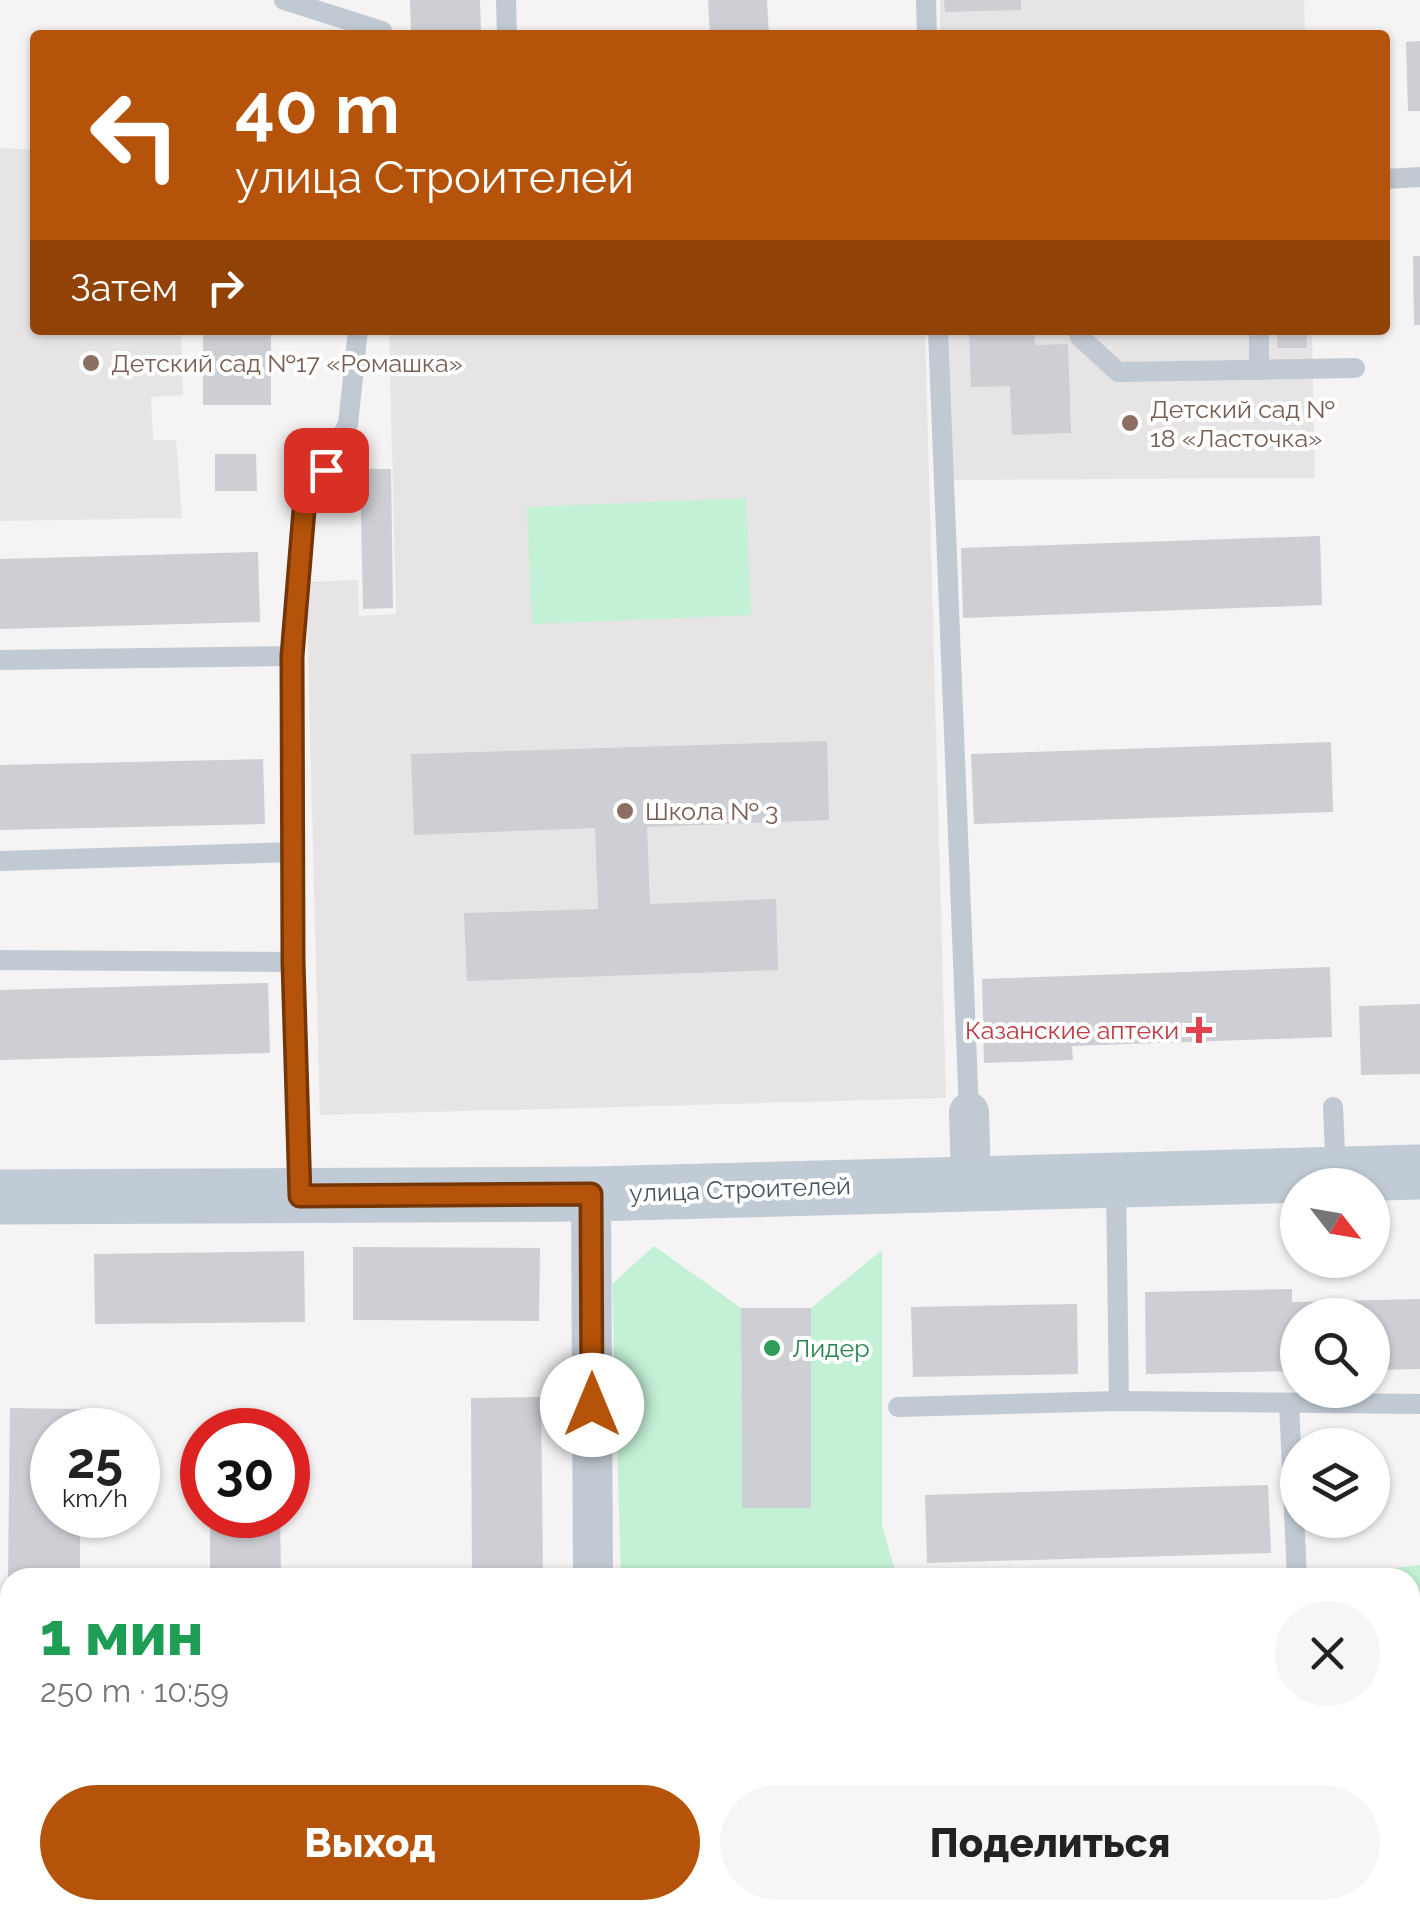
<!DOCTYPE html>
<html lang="ru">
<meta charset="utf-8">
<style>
:root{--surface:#fff;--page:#f6f6f6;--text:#222;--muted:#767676;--accent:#b45309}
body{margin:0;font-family:Raleway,sans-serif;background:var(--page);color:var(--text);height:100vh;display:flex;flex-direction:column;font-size:38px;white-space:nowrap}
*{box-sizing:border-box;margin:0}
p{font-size:32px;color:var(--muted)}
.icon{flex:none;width:55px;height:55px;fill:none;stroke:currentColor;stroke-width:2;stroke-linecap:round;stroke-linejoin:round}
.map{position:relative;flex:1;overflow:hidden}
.details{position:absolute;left:0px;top:1568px;width:1420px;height:352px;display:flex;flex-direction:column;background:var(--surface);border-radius:30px 30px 0 0;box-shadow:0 2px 8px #0004}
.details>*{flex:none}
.top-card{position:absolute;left:30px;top:30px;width:1360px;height:305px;border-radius:10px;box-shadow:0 2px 8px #0004;background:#b45309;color:#fff;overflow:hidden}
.needle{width:65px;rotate:121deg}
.tools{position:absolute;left:1280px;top:1168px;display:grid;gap:20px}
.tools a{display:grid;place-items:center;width:110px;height:110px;border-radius:50%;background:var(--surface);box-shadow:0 2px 8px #0004;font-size:50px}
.speed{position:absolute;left:30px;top:1408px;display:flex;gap:20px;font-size:50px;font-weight:700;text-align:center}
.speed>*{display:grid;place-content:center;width:130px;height:130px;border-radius:50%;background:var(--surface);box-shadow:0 2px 8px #0004;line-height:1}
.speed small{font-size:25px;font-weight:400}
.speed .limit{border:15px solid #d22;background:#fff;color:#111}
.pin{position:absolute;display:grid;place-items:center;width:85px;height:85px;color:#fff;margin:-42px;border-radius:20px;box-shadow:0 5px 15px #0006}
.me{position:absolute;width:110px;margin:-55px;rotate:0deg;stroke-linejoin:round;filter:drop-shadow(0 0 8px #0008)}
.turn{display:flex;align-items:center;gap:35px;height:210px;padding:0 40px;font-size:45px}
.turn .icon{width:130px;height:130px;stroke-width:2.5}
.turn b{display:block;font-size:70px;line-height:85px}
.then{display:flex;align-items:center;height:95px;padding:0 40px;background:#0003;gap:20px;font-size:38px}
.round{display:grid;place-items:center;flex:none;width:105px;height:105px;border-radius:52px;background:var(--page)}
.overview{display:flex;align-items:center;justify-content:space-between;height:170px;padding:0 40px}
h1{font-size:60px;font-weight:800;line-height:75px;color:#1e9e55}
.primary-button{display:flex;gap:20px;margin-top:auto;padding:20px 40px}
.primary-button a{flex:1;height:115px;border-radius:60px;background:var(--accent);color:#fff;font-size:40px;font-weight:800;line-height:115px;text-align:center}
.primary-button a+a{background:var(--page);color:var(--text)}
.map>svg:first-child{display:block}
</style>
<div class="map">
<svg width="1420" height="1919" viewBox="0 0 1420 1919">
<rect width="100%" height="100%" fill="#f5f3f3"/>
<!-- education -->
<g fill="#e6e4e5">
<polygon points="940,0 1304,0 1305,35 940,35"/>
<polygon points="0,148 35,150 35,330 181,330 183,395 151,397 153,440 176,440 182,518 0,521"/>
<polygon points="389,330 925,330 946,1098 320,1115 306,582 358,580 359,616 396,614"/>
<polygon points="945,330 1312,330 1315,478 946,480"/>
</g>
<!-- green -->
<g fill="#c3f1d5">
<polygon points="746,498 751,615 532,624 527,507"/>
<polygon points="654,1246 741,1308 742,1508 811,1507 811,1308 882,1250 882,1526 897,1577 621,1577 612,1284"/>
<polygon points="1420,1565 1420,1636 1410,1638 1410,1578 1315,1577"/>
<polygon points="10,1811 10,1910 76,1910 77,1919 0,1919 0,1814"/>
<polygon points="625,1910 842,1910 837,1919 625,1919"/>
<polygon points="946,1910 1342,1910 1343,1919 941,1919"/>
</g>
<!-- building -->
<g fill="#cdcfd5">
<polygon points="410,0 480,0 481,35 411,35"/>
<polygon points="708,0 767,0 769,35 710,35"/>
<polygon points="944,0 1021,0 1021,10 945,12"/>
<polygon points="1420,41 1420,111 1408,111 1406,42"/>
<polygon points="1413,256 1420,256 1420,325 1414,325"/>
<rect x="203" y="330" width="68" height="75"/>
<polygon points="969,330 1034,330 1035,345 1068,344 1071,433 1012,435 1010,386 971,387"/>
<rect x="1277" y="330" width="30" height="18"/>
<polygon points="215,454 256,454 257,491 215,491"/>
<polygon points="360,469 391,469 393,608 363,609"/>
<polygon points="1320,536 1322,605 963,618 961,548"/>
<polygon points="258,552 260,622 0,629 0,559"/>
<polygon points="827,741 829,820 647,827 650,904 776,899 778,970 467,981 464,913 598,909 595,828 414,835 411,754"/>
<polygon points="1331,742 1333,812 974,824 971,754"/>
<polygon points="263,759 265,824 0,830 0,765"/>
<polygon points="1330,967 1332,1037 1072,1046 1073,1060 984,1063 982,979"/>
<polygon points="268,983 270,1053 0,1060 0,990"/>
<polygon points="1420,1004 1420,1074 1361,1075 1359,1006"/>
<polygon points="353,1247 540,1248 539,1321 353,1320"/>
<polygon points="304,1251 305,1322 95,1324 94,1254"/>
<polygon points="1292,1289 1292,1302 1420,1299 1420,1369 1372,1370 1372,1315 1298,1315 1298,1371 1146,1374 1145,1292"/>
<polygon points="1077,1304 1078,1374 913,1377 911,1307"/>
<polygon points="741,1308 811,1308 811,1508 742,1508"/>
<polygon points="541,1397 543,1577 472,1578 471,1398"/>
<polygon points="10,1408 81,1409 81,1430 52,1430 52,1515 80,1515 80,1578 8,1578"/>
<polygon points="1268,1485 1271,1553 927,1563 925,1495"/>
<polygon points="210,1515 280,1515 281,1578 210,1578"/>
<polygon points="1420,1714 1420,1779 1410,1779 1410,1715"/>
<polygon points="1420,1864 1420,1919 1356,1919 1355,1910 1410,1910 1410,1866"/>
<rect x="215" y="1910" width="70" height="9"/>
<polygon points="886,1910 931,1910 925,1919 880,1919"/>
</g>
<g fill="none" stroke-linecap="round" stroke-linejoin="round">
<!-- lane -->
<g stroke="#c1cad2" stroke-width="20">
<polyline points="284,0 382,31 382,35"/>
<polyline points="506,0 507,35"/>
<polyline points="926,0 927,35"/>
<polyline points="1385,179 1420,177"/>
<polyline points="938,330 969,1112"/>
<polyline points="1078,330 1080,337 1118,372 1355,368"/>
<polyline points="1259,370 1259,330"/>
<polyline points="0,660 292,656"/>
<polyline points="0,861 293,852"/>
<polyline points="0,960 293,962"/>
<polyline points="1333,1107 1336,1175"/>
<polyline points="1116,1182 1119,1401"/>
<polyline points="300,1194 293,962 292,656 303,509 348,424 358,330"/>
<polyline points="1289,1403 1297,1578"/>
<polyline points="898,1407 1119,1401 1420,1404"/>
<polyline points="1410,1669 1420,1669"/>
<polyline points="171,1910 171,1919"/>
</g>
<!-- street -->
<g stroke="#c1cad2" stroke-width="40">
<polyline points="969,1112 971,1184"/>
<polyline points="591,1194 593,1578"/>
<polyline points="595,1910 595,1919"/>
</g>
<!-- secondary -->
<polyline stroke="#c1cbd6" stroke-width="55" points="0,1197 591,1194 1420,1172"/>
</g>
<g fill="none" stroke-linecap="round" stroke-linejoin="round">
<defs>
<polyline id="route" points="326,470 304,510 292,656 293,962 300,1196 591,1194 592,1405"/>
</defs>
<!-- route casing -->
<use href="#route" stroke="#753606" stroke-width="25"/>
<!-- route -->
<use href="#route" stroke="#b45309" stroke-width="18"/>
</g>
<!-- markers -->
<g fill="#8d6e63" stroke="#fff" stroke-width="4">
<circle cx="91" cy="363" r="10"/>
<circle cx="1130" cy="423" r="10"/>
<circle cx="625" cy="811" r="10"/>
</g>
<path fill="#e0444e" stroke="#fff" stroke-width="4" d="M1194 1015h10v10h10v10h-10v10h-10v-10h-10v-10h10z"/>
<circle fill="#2e9e5b" stroke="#fff" stroke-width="4" cx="772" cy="1348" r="10"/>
<g text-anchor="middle" stroke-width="8" stroke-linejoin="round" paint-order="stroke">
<!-- education labels -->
<g font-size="25" fill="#785e54" stroke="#fff" text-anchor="start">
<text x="111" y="372">Детский сад №17 «Ромашка»</text>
<text x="1150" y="418">Детский сад №<tspan x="1150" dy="29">18 «Ласточка»</tspan></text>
<text x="645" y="820">Школа № 3</text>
</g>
<!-- health labels -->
<g font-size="25" fill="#be3a42" stroke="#fff" text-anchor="end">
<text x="1179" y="1039">Казанские аптеки</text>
</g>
<!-- street labels -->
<g font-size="25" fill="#4a5661" stroke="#fff">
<text transform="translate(740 1189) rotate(-2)" y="9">улица Строителей</text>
</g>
<!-- leisure labels -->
<g font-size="25" fill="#27864d" stroke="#fff" text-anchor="start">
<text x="792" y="1357">Лидер</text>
</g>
</g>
</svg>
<div class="tools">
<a><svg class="needle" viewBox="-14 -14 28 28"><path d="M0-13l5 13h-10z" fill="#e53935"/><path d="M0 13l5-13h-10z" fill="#767676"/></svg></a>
<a><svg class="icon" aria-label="search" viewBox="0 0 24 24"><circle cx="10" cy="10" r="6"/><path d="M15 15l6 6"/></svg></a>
<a><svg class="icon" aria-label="layers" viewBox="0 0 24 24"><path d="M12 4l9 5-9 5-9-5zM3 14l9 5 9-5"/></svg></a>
</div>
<div class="speed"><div>25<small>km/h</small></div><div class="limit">30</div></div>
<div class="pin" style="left:326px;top:470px;background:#d93025"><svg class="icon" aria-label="arrive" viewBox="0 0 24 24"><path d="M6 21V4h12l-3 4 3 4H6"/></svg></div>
<svg class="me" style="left:592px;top:1405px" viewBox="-20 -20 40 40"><circle r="19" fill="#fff"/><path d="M0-13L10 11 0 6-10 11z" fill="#b45309"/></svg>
<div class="top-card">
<div class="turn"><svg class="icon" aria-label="left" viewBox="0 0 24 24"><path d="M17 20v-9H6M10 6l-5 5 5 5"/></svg><div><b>40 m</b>улица Строителей</div></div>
<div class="then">Затем<svg class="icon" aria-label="right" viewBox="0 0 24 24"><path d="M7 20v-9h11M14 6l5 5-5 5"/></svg></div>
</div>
<section class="details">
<div class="overview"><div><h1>1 мин</h1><p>250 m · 10:59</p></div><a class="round"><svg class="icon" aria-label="close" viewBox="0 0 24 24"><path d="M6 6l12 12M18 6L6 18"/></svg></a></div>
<div class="primary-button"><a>Выход</a><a>Поделиться</a></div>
</section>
</div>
